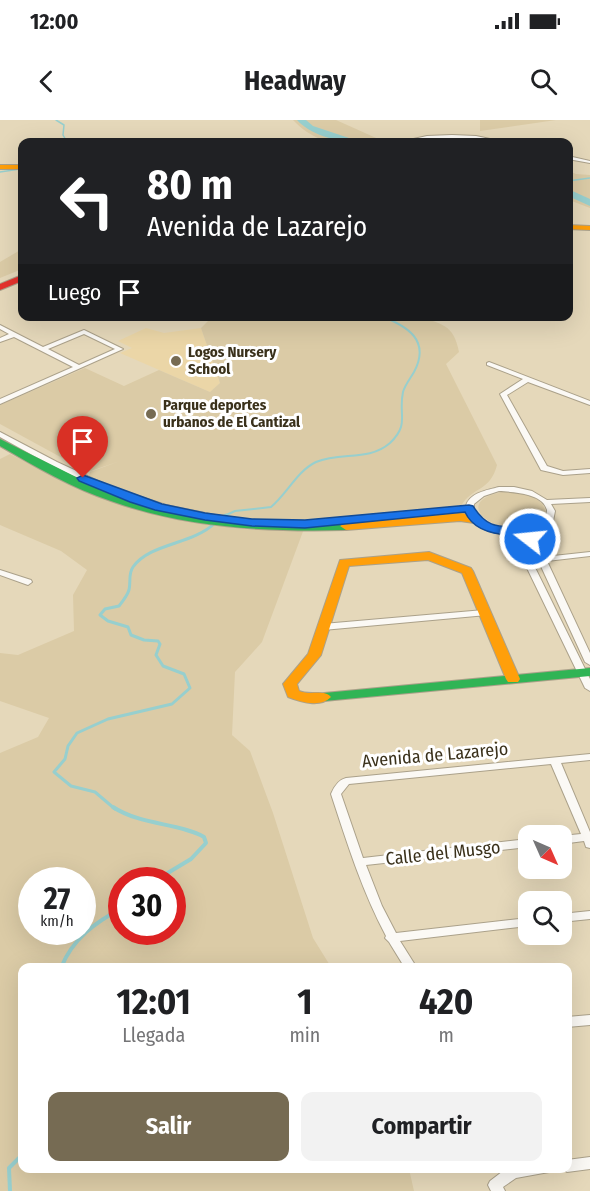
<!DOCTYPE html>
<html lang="es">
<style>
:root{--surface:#fff;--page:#f2f2f2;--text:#202124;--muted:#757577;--accent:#766b53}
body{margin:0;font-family:"Fira Sans Condensed",sans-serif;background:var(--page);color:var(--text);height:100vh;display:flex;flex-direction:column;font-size:22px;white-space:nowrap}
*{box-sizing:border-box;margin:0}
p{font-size:20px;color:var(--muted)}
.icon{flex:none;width:33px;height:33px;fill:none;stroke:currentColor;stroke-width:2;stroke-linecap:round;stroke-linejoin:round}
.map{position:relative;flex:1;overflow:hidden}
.drawer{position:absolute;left:18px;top:843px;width:554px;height:210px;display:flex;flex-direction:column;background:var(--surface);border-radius:12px;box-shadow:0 6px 24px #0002}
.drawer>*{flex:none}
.guide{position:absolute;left:18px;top:18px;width:555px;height:183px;border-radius:12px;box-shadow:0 6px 24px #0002;background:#202124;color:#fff;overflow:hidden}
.needle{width:39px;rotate:135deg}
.fabs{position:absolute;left:518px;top:705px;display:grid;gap:12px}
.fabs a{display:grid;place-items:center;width:54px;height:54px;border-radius:12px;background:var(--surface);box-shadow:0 6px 24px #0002;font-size:30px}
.speed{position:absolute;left:18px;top:747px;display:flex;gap:12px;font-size:30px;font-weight:700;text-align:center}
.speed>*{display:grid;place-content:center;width:78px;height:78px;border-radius:50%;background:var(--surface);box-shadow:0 6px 24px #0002;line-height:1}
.speed small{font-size:15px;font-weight:400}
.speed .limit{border:9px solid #d22;background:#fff;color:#111}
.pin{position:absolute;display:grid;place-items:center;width:51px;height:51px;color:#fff;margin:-62px -26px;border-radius:50% 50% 50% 0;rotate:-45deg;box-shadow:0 0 6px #0007}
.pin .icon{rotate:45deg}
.me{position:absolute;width:66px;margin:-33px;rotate:286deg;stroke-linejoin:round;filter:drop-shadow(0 0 4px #0008)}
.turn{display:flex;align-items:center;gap:21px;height:126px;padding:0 30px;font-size:27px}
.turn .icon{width:78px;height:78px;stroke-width:2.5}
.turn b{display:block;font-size:42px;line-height:51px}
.then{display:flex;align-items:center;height:57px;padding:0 30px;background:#0003;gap:12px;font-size:22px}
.eta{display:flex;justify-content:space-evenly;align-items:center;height:102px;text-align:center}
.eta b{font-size:36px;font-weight:700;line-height:42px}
.action{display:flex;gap:12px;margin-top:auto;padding:12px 30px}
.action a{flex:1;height:69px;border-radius:12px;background:var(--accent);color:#fff;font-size:24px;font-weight:700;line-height:69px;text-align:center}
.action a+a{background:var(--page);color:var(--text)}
.status{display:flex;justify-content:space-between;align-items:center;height:42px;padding:0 30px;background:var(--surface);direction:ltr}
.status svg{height:16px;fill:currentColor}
header{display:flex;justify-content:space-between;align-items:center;height:78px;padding:0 30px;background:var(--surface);font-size:27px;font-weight:700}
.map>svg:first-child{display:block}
</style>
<div class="status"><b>12:00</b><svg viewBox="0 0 49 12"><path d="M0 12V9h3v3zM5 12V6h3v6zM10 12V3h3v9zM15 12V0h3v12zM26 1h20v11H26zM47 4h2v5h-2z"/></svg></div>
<header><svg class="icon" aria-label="back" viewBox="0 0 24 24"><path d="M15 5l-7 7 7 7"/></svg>Headway<svg class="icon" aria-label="search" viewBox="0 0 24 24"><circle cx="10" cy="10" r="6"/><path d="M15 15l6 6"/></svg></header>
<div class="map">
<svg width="590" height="1071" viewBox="0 0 590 1071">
<rect width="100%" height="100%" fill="#e5d8ba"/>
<!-- built -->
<polygon fill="#ebd6a7" points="146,208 164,213 201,208 220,263 210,272 120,233 132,228 118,221"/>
<!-- green -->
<g fill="#dbcba6" fill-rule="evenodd">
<path d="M 293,0 L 336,0 L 385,22 C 347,23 322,30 293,0 Z"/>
<polygon points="480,0 556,0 480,11"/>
<polygon points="569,51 576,54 590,55 590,88 569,80"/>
<polygon points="22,129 22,149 0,158 0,142"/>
<path d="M 417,196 C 441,204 454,204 459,232 L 446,244 L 497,345 C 490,372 473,366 461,386 L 304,401 L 305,406 L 262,522 L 235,552 L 232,615 L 250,631 L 273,693 L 313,818 L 331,847 L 22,848 L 22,1048 L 409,1049 L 414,1071 L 0,1071 L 0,633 L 38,617 L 49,598 L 0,581 L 0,533 L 18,535 L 74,511 L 73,475 L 87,450 L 61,431 L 0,405 L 0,339 L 10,334 L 84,371 L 90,352 L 120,341 L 88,352 L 0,304 L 0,285 L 85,248 L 124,266 L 159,250 L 210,272 L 220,263 L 201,208 L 212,197 ZM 32,760 L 82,760 L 82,812 L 32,812 ZM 122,760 L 172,760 L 172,812 L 122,812 Z"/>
<path d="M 502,372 C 519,372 543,374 546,394 C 524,433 437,385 502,372 Z"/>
</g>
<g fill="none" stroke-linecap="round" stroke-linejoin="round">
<!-- stream-far3 -->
<g stroke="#97cfce" stroke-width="1.5">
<polyline points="56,0 64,5 63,15 67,22"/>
<polyline points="0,52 20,49 22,45"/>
<polyline points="568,61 590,58"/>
</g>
<!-- stream-far2 -->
<path stroke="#97cfce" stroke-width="2" d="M 224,396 L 235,391 L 271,387 C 287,374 297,351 316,342 C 341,331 368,342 390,323 C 410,304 398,295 403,272 C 405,265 410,259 414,252 C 431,220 407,206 381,196"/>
<!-- stream-far1 -->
<g stroke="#97cfce" stroke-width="3">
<polyline points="220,399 226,395"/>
<path d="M 115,689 L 95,672 L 71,666 L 54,652 L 65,639 L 68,626 L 77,613 L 108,599 L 172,584 L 190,568 L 184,554 L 163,546 L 156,535 L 160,524 L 158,521 L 144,520 L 131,515 L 128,507 L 108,501 L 100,495 L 105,489 L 119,486 C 123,481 127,476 129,470 C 131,462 128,454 133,447 C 150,423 192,425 215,403"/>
</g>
<!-- stream -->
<g stroke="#97cfce" stroke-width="4">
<path d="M 113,687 C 140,705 179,703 204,717 L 206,723 L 191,739 L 156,760"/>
<path d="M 61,848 C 72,819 96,802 122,788"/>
<polyline points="10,1071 9,1048 22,1035"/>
</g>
<!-- river -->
<g fill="#97cfce" fill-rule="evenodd">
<path d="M 297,0 L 306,0 L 313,6 L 361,22 C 342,24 310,15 297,0 Z"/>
<polygon points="568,69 590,79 590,86 568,76"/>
</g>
<defs>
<g id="street">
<polygon points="452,15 476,16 504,22 452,18 400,22 427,16"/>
<polygon points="568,36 590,41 590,43 568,39"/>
<path d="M 0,205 L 43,227 L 84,210 L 123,229 L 0,284 L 0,279 L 73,247 L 14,217 L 0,222 L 0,218 L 9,214 L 0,209 ZM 84,214 L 115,229 L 79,245 L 48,229 Z"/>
<polygon points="489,242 590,281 590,285 528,262 507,275 547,346 563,351 590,349 590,353 563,355 541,350 500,274 523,259 487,245 487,243"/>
<path d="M 0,312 L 57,342 L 111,367 L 166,385 L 225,397 L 229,399 L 225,401 C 194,396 164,390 134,381 C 87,365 43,341 0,317 Z"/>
<path d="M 499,367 L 514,367 L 532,371 L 547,380 L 590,378 L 590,382 L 551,384 L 555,391 L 553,401 L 543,408 L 533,412 L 544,437 L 590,432 L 590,436 L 547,441 L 590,533 L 590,545 L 585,542 L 539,442 L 534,440 L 537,438 L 525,414 L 519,415 L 590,559 L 590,571 L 585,568 L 511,415 C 493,414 478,408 466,394 L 466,391 L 457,393 L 307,406 L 303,404 L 307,402 L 457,389 L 466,386 C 469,373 487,370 499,367 ZM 499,371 C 513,372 543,373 547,390 C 547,392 546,398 545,400 C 522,415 493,414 474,394 L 474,384 L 484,376 Z"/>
<polygon points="0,450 31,460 32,462 28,465 0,455"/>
<polygon points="484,490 488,493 487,495 323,510 319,507 323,504"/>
<path d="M 590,634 L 590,640 L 561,643 L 590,712 L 590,728 L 586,727 L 584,721 L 561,724 L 561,716 L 581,714 L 551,644 L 349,664 L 341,674 L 363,738 L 528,719 L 528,727 L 366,745 L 382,786 L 396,813 L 528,798 L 528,806 L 400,821 L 417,848 L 405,848 L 389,822 L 385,818 L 386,816 C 362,771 347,723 331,674 C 334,667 338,660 346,658 Z"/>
<polygon points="590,791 590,799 561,802 561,794"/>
<polygon points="590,895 590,905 567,907 567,897"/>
<polygon points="590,1037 590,1049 567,1052 562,1048 567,1048 567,1040"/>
<polygon points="507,1048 550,1048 549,1052 516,1058 503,1067 505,1071 491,1071 488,1065 490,1061"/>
</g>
<g id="fast">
<path d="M 0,319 L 104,371 L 171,391 L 259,402 L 346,402 L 352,406 L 346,410 C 267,412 186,408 111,381 C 72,368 36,347 0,326 Z"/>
<polygon points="590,548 590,556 324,581 317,577 324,573"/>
</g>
<g id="slow">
<rect x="0" y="45" width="22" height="4"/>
<polygon points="568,105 590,106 590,110 568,109"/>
<polygon points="460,393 478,396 480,399 474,403 460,401 346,410 340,406 346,402"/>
<path d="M 429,432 L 471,448 L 473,451 L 520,559 L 518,562 L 508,562 L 506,559 L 462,453 L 428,440 L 349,446 L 321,535 L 297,564 L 299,571 C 310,576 324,569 331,577 C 320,588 301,582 288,577 L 283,564 L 308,534 L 340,440 Z"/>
</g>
<polygon id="jam" points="22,155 22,161 0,170 0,164"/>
</defs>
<!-- street casing -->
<use href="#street" stroke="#aba18a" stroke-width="2"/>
<!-- fast casing -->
<use href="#fast" stroke="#aba18a" stroke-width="2"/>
<!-- slow casing -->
<use href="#slow" stroke="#aba18a" stroke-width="2"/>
<!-- jam casing -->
<use href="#jam" stroke="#aba18a" stroke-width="2"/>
<!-- street -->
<use href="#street" fill="#fbf9f5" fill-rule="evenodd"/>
<!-- fast -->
<use href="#fast" fill="#30b455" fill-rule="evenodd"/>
<!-- slow -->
<use href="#slow" fill="#ff9f0a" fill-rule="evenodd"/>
<!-- jam -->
<use href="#jam" fill="#e5322d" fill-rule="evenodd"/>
</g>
<!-- route -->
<path fill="#1a73e8" stroke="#114b97" stroke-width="1.5" d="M 83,355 L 162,384 L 205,393 L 252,399 L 305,400 L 469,385 L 473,386 C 491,415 506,403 533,409 L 536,419 L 530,423 L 526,422 L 523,415 C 502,416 475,414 465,392 L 305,408 L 252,406 L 205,400 L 155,390 L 130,382 L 79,361 L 77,358 Z"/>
<!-- markers -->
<g fill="#766b53" stroke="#fff" stroke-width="2">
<circle cx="176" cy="241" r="6"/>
<circle cx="151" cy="294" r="6"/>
</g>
<g text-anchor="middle" stroke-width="6" stroke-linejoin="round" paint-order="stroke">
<!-- far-poi labels -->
<g font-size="15" font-weight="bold" fill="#3a311b" stroke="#fff" text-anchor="start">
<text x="188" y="237">Logos Nursery<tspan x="188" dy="17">School</tspan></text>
<text x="163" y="290">Parque deportes<tspan x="163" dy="17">urbanos de El Cantizal</tspan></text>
</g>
<!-- street labels -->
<g font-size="18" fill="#3a311b" stroke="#fff">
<text transform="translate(435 635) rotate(-5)" y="6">Avenida de Lazarejo</text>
<text transform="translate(443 733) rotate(-6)" y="6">Calle del Musgo</text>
</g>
</g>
</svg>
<div class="fabs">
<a><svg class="needle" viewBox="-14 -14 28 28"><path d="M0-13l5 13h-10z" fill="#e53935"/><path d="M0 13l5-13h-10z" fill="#757577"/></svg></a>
<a><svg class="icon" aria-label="search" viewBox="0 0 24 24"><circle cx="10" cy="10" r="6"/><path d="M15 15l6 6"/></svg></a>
</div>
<div class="speed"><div>27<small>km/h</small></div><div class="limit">30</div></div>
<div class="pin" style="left:83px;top:358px;background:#d93025"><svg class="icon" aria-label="arrive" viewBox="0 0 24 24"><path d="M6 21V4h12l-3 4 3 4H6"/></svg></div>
<svg class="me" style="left:530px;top:419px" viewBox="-20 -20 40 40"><circle r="17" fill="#1a73e8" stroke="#fff" stroke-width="3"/><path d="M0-11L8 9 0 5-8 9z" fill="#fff"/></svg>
<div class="guide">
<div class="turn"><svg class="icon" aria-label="left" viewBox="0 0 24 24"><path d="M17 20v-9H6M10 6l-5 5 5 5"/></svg><div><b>80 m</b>Avenida de Lazarejo</div></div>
<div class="then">Luego<svg class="icon" aria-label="arrive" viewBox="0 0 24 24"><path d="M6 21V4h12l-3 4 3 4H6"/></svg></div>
</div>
<section class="drawer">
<div class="eta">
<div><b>12:01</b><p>Llegada</p></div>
<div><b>1</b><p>min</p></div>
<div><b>420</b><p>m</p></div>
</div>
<div class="action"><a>Salir</a><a>Compartir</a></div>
</section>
</div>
